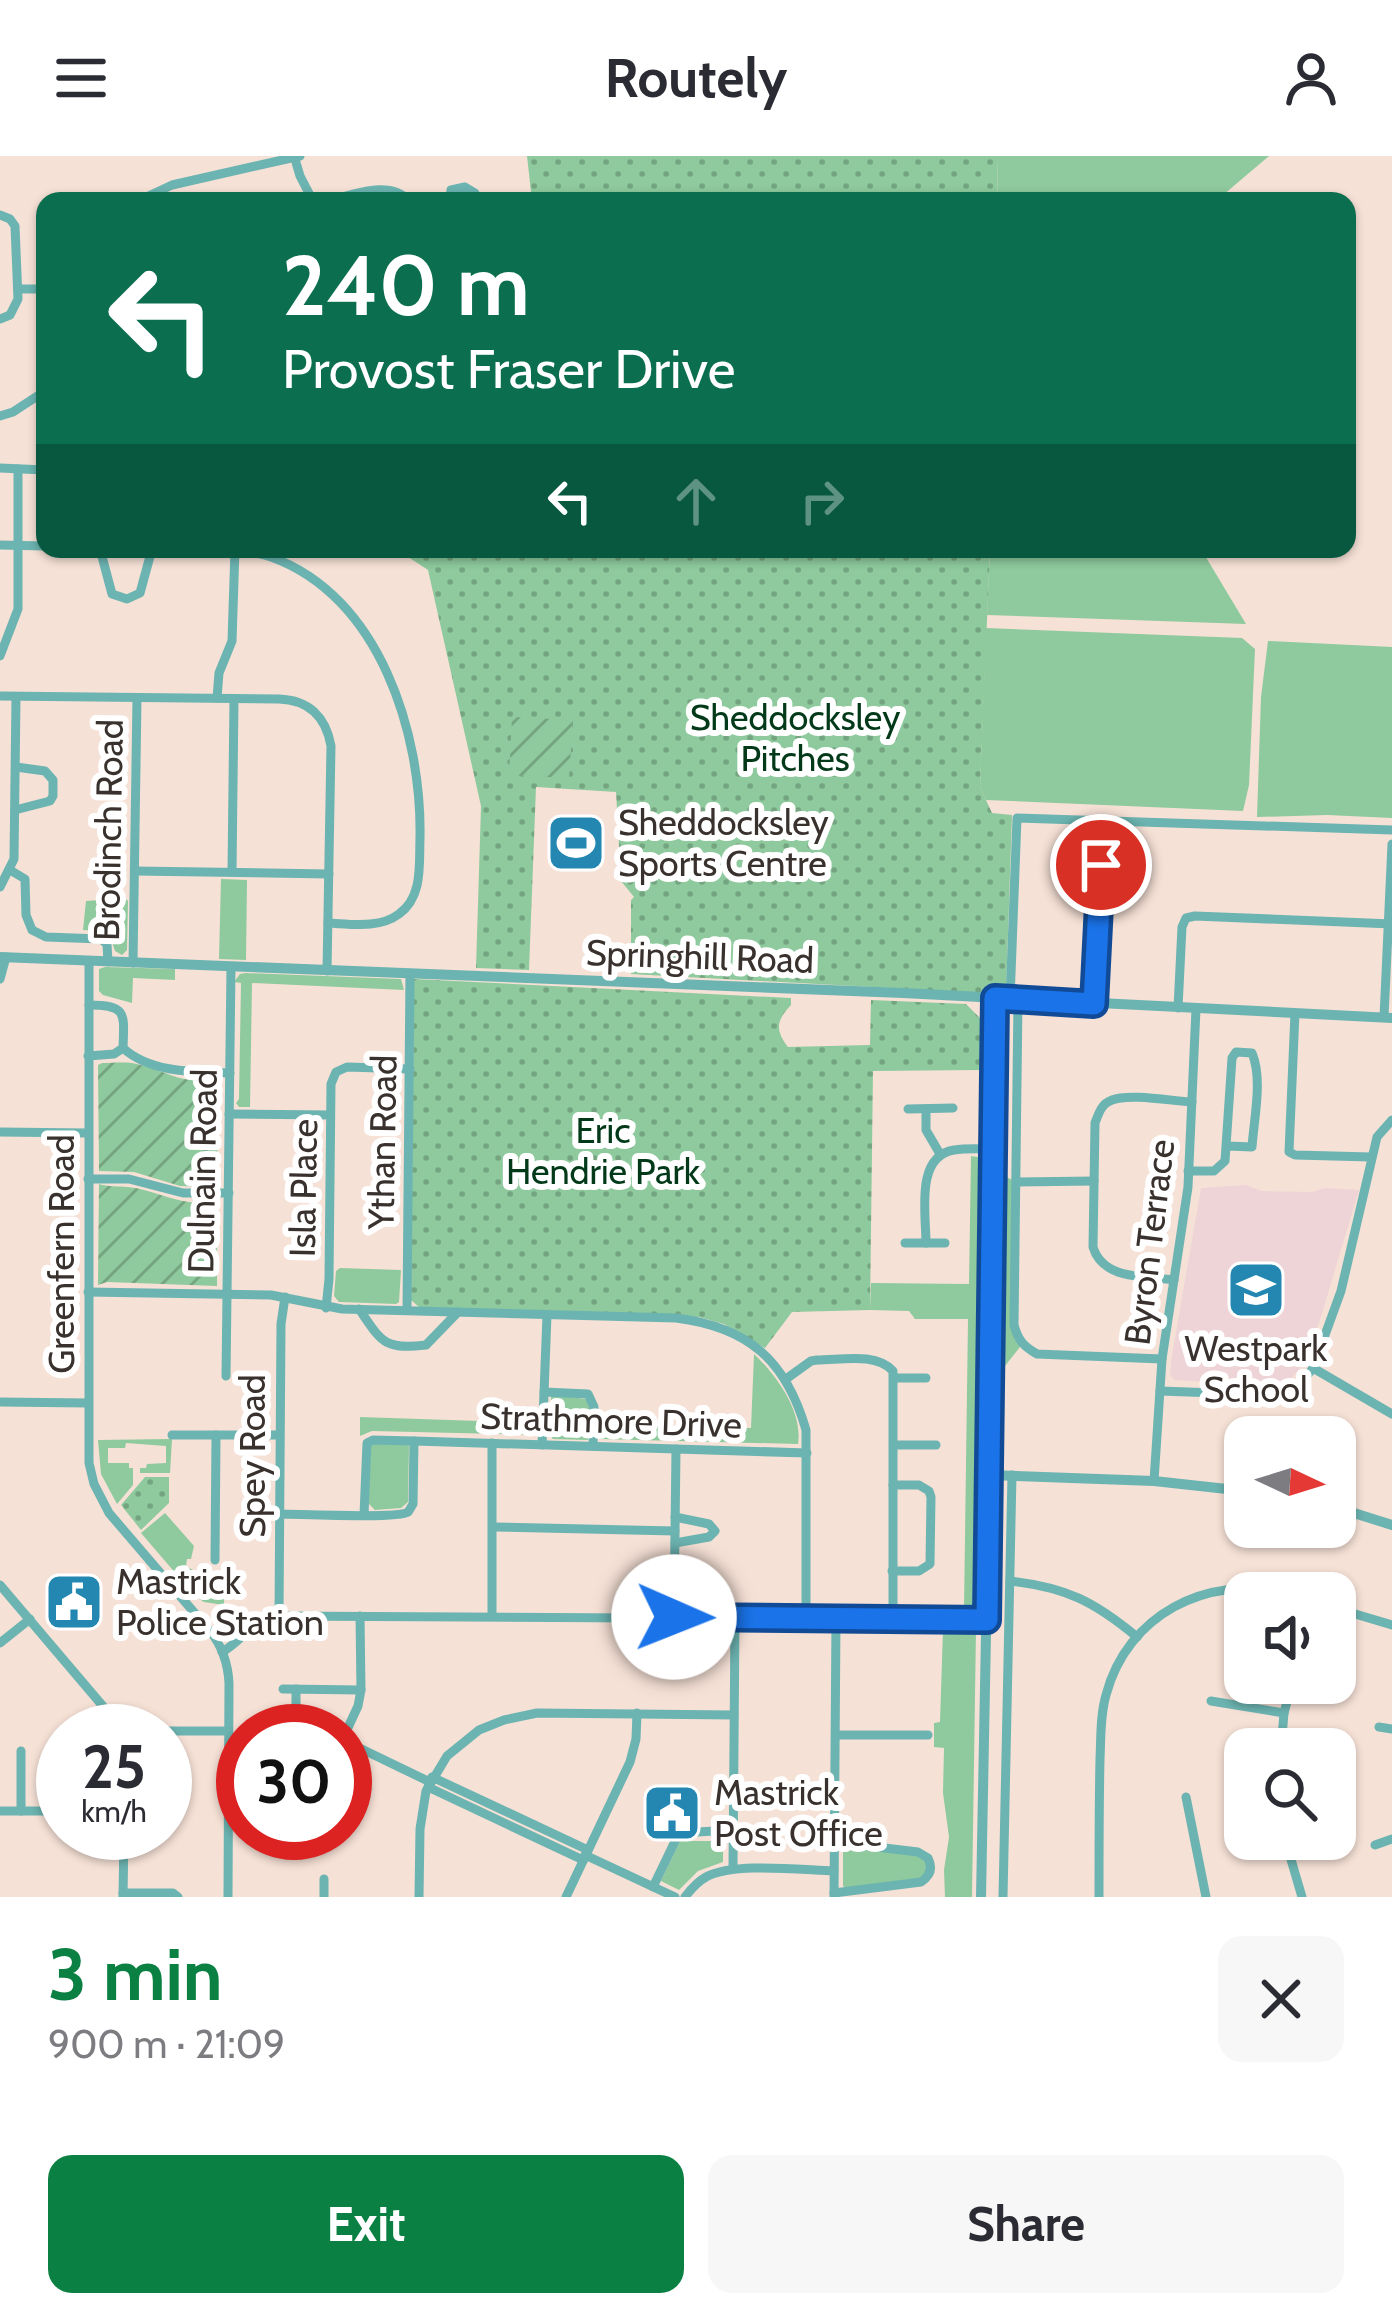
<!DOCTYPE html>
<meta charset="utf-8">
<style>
:root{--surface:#fff;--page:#f7f7f7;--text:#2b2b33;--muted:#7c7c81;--accent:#0b8043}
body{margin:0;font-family:Cabin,sans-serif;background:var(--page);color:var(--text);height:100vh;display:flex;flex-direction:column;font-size:45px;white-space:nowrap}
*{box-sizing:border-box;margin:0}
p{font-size:39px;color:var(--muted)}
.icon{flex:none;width:66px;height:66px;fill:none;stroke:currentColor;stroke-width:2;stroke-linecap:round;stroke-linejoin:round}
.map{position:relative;height:1741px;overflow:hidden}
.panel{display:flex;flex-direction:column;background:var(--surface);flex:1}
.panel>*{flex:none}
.banner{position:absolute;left:36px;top:36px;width:1320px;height:366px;border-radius:24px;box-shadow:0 3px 9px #0004;background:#0b6e4f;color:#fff;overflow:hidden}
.needle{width:78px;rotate:94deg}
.controls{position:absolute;left:1224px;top:1260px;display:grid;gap:24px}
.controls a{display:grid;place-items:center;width:132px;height:132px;border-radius:24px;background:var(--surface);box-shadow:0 3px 9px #0004;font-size:60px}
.speed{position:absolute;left:36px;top:1548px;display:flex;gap:24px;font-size:60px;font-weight:700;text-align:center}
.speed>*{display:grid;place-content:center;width:156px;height:156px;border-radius:50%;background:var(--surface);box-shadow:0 3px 9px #0004;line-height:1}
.speed small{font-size:30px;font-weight:400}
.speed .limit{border:18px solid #d22;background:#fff;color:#111}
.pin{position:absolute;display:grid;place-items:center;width:102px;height:102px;color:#fff;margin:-51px;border:6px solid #fff;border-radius:50%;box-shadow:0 3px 12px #0007}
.me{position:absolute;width:132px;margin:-66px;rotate:91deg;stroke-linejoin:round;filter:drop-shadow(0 0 9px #0008)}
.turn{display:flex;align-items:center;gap:42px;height:252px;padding:0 48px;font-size:54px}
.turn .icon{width:156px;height:156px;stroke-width:2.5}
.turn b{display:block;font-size:84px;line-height:102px}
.lanes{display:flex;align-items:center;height:114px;padding:0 48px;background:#0003;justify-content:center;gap:60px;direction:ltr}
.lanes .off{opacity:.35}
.round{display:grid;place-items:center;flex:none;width:126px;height:126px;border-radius:24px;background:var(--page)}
.summary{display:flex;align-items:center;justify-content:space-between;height:204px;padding:0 48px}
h1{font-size:72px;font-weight:700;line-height:90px;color:var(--accent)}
.button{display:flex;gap:24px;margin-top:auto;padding:24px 48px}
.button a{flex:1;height:138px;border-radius:24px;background:var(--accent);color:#fff;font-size:48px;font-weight:700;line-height:138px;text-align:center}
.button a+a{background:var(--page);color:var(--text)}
header{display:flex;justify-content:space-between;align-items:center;height:156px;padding:0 48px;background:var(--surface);font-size:54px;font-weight:700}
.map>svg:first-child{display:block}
</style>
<header><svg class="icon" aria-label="menu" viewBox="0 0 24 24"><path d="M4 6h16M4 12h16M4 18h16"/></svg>Routely<svg class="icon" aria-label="person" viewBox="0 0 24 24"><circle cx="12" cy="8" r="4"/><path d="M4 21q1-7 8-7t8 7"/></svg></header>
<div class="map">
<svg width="1392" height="1741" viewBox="0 0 1392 1741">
<defs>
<pattern id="park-dots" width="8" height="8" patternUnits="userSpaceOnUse" patternTransform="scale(3)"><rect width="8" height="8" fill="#8eca9d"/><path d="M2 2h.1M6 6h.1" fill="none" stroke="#75a580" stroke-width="1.8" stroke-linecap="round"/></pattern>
<pattern id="garden-furrows" width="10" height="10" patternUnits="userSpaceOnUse" patternTransform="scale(3)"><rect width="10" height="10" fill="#8eca9d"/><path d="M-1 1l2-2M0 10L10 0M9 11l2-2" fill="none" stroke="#75a580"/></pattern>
</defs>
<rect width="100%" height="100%" fill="#f6e1d6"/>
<!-- education -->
<polygon fill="#efd4d7" points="1246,1029 1261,1035 1312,1036 1325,1032 1359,1034 1320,1164 1303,1209 1289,1225 1277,1229 1262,1229 1174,1224 1170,1218 1172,1199 1201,1032"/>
<!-- grass -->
<g fill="#8eca9d">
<polygon points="998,0 1269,0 1216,45 997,45"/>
<polygon points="990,393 1201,393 1246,468 987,459"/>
<polygon points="986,472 1242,482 1255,493 1249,629 1243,655 986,644 980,631"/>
<polygon points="1268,485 1392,491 1392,662 1327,659 1257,661 1261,541"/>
<polygon points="221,723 247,724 246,804 219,803"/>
<polygon points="125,742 128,745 127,794 122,799 115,795 110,780 100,775 83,774 86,745"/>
<polygon points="105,811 175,813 175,824 133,822 132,847 103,839 99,835 99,813"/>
<polygon points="246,817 401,823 404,834 252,827 250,951 239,951 236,947 239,943 241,827 234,826 240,818"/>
<polygon points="971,1000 984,1002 978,1449 974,1453 964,1453 968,1163 915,1163 909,1155 870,1154 871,1127 969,1128"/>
<polygon points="999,1017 1012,1024 1014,1182 1020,1191 1001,1215 997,1167"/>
<polygon points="340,1112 401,1114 399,1146 396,1148 339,1146 334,1140 336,1115"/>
<path d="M 754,1198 C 777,1220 803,1256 798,1288 L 600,1283 L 600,1269 L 751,1272 Z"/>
<polygon points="554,1239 586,1243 591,1253 588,1284 553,1283 550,1279 551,1241"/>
<polygon points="360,1261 537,1267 537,1279 372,1275 360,1280"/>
<polygon points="172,1283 170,1317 140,1317 140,1312 146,1312 147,1308 166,1307 166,1290 126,1287 125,1292 108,1292 108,1307 129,1307 129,1312 133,1312 133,1329 117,1348 101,1318 98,1284"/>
<polygon points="376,1287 409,1289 408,1346 401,1352 375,1354 368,1347 371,1289"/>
<polygon points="165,1357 194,1390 191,1403 187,1403 186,1410 193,1414 192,1420 209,1423 208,1429 200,1428 199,1439 216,1441 218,1425 222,1425 225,1415 224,1449 204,1446 196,1441 141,1377"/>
<polygon points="976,1473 972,1741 945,1741 944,1714 949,1681 943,1637 944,1592 934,1591 934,1567 940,1566 943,1474"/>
<polygon points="680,1685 723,1685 723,1706 698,1715 679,1734 661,1725"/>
<polygon points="843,1691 918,1699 926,1705 927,1714 921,1722 846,1732 843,1730"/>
</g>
<!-- park -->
<g fill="url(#park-dots)">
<polygon points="527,0 998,0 997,45 532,45"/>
<polygon points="396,393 990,393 980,631 992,657 1012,659 1006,835 983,837 631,818 631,744 634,741 621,725 616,636 536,631 529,814 476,812 481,650 428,414"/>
<path d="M 414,823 L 791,842 L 791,849 C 776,865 775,874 788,891 L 870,889 L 871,844 L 966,848 L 982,864 L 981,914 L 873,915 L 870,1154 L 792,1156 L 765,1192 L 724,1168 L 699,1161 L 419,1151 L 411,1144 Z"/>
<polygon points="145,1321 169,1321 169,1347 141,1374 121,1349"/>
</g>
<!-- garden -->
<g fill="url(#garden-furrows)">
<polygon points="512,561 573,564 569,622 509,619"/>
<path d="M 102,907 C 111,907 123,906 132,907 C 165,913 182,931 218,922 L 217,1031 L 180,1030 L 134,1016 L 99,1015 L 98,909 Z"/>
<path d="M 99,1028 C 108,1031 117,1030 128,1031 C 159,1034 187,1055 217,1043 L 217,1130 L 107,1126 L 98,1129 Z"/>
</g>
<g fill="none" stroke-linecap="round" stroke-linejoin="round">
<!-- minor -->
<g stroke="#6cb4b1" stroke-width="9">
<polyline points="295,3 300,20 313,45"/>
<polyline points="138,45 172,29 300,0"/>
<path d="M 328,45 C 353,39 390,23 409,45"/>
<polyline points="450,45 451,34 465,31 475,37 476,45"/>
<polyline points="0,59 10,63 15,70 18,143 10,159 0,163"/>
<polyline points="18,133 45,133"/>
<polyline points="0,260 13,256 45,235"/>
<polyline points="0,312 45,314"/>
<polyline points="0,389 45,390"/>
<polyline points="100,393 112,438 127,443 140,437 152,393"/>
<path d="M 207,393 C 229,393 250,394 271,401 C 380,440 422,578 420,682 C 419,709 423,741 399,758 C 379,773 351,768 328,767"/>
<polyline points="0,500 18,453 18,313"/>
<path d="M 0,540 L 279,543 C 309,544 326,561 331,590 L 327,815"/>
<polyline points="217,542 219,517 232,485 235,393"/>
<polyline points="15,654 50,645 53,640 53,624 45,615 16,611"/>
<polyline points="10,714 25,723 26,759 32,774 46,781 101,783 107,788 108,806"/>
<polyline points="135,715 329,718"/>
<polyline points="232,716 234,543"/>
<polyline points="0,731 14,703 16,541"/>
<path d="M 89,805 L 89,1307 L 94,1328 L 109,1357 L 210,1475 C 222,1490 228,1508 229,1527 L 228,1741"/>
<polyline points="133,807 137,542"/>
<polyline points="0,823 6,801"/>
<polyline points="1010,844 1017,662 1392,674"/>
<path d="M 1018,845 L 1014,1169 C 1018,1184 1023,1190 1037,1198 L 1162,1203"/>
<polyline points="1094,848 1103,663"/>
<polyline points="1178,852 1182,771 1186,762 1195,760 1392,768"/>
<polyline points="1295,857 1289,996 1295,999 1371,1001"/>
<polyline points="1384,861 1392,688"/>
<path d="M 123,892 C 150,917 195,916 230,917"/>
<path d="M 88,900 L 114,898 L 123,892 C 124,858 128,849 89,849"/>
<polyline points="908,953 953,952"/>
<polyline points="926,953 926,974 940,998"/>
<polyline points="229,958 330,959"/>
<polyline points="0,976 88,977"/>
<path d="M 1188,1015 L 1214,1015 L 1225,1005 L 1232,902 L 1236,896 L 1252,897 C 1263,923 1254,962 1252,991 L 1228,990"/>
<polyline points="88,1023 129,1023 183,1037 229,1037"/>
<polyline points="1016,1026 1094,1025"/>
<polyline points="905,1087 945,1087"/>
<path d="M 926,1087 C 926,1058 915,1000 954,994 C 967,992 980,993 993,993"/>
<path d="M 1174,1124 C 1144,1120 1103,1124 1093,1091 L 1095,967 C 1099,957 1101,948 1112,944 C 1129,937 1172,945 1192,946"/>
<path d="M 88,1136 L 271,1139 L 342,1153 L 676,1162 C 748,1171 786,1204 806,1274 L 806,1462"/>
<polyline points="326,1152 329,1123 331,928 336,916 347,911 410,913"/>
<path d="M 359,1153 C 382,1186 383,1194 426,1189 L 458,1156"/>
<polyline points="407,1154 410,818"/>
<polyline points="1313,1212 1392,1258"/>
<polyline points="226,1220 231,811"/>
<polyline points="894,1222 926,1222"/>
<path d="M 786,1223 L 811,1205 L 817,1204 C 841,1204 876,1196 893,1215 L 893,1463"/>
<path d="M 1160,1235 L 1275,1239 C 1292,1235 1303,1226 1313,1212 L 1341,1135 L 1377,981 L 1392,964"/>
<polyline points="544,1236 588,1238 594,1251 593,1290"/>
<polyline points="0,1246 88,1247"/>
<polyline points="172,1279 279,1279"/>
<polyline points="414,1285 807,1297"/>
<polyline points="542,1289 547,1159"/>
<polyline points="894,1289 936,1289"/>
<polyline points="1154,1325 1162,1203 1188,1031 1196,853"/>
<path d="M 279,1358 C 298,1358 398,1363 408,1356 C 410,1354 411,1351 413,1348 L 414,1285 L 373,1284 L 367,1287 L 364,1359"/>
<polyline points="493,1371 675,1375"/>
<polyline points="675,1387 709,1381 715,1375 709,1368 675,1361"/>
<polyline points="215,1404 216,1279"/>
<polyline points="892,1415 919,1415 930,1408 931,1341 929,1335 919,1329 893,1329"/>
<path d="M 1010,1425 C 1066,1431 1095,1446 1137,1481"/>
<polyline points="0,1429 124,1575"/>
<polyline points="1335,1452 1392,1469"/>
<polyline points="279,1460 281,1168 285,1141"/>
<polyline points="492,1460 492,1287"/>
<polyline points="674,1461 676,1293"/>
<polyline points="0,1487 30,1463"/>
<path d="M 222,1496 C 244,1484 253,1461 279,1460 L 987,1464"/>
<polyline points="283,1533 361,1534"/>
<polyline points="296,1533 296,1575"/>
<polyline points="1211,1545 1284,1557"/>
<polyline points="1379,1571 1392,1573"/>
<polyline points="165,1575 228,1575"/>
<polyline points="345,1578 358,1550 361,1534 360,1460"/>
<polyline points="836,1579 928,1579"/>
<polyline points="345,1585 430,1626"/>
<polyline points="1281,1593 1284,1557 1292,1527"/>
<polyline points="21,1595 21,1655"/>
<polyline points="432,1621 588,1694"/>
<polyline points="428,1631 583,1704"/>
<polyline points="1186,1641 1206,1741"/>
<polyline points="0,1655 63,1655"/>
<polyline points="1285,1683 1302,1741"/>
<polyline points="1375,1689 1392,1683"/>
<polyline points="585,1699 675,1741"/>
<polyline points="733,1712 735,1462"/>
<polyline points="653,1731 679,1677 733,1674"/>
<polyline points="123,1737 173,1737 178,1741"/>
<path d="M 834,1737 L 921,1726 C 930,1720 933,1712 928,1702 L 918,1696 L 835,1686"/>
<polyline points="123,1741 124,1677"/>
<polyline points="324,1741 324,1723"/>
<polyline points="419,1741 420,1673 426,1635 447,1600 479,1574 504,1564 537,1557 734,1559"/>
<polyline points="566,1741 630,1606 636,1583 637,1557"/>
<path d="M 685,1741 C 691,1733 697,1726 706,1721 C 734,1706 801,1714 834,1715"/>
<polyline points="834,1741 836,1462"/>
<polyline points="1003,1741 1012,1319"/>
<path d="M 1099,1741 C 1099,1695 1099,1649 1100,1603 C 1101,1582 1100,1560 1106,1539 C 1127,1459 1207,1418 1285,1437"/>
</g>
<!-- tertiary -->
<g stroke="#6cb4b1" stroke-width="10">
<polyline points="0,801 903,837 1392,862"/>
<polyline points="989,1319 1154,1325 1245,1335"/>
<polyline points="1335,1351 1392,1369"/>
<polyline points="981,1741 991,1216 995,842"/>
</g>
</g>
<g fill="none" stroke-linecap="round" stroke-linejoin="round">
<defs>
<polyline id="route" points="674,1461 987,1464 995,842 1094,848 1101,709"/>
</defs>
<!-- route casing -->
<use href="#route" stroke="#114b97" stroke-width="30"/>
<!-- route -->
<use href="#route" stroke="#1a73e8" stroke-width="21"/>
</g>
<!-- icons -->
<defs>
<symbol id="stadium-square" viewBox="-11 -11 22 22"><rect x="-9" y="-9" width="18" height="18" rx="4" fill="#2387b1" stroke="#fff"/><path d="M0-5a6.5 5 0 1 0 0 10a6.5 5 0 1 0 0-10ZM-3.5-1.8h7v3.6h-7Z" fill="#fff"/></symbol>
<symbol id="school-square" viewBox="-11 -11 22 22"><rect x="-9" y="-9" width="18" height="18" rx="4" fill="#2387b1" stroke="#fff"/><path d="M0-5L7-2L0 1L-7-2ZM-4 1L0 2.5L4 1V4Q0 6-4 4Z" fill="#fff"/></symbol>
<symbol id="civic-square" viewBox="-11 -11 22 22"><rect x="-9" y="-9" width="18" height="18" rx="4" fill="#2387b1" stroke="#fff"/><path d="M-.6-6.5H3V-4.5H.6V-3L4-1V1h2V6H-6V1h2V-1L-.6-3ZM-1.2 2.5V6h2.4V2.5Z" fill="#fff"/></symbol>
</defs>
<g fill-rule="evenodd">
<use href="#stadium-square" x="543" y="654" width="66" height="66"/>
<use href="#school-square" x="1223" y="1101" width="66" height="66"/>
<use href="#civic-square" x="41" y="1413" width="66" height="66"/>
<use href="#civic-square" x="639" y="1624" width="66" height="66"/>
</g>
<g text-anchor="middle" stroke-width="12" stroke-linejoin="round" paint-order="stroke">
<!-- park labels -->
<g font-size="36" fill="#013919" stroke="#fff">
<text x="795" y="574">Sheddocksley<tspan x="795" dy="41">Pitches</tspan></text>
<text x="603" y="987">Eric<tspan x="603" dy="41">Hendrie Park</tspan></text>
</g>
<!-- poi labels -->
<g font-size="36" fill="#39312d" stroke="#fff" text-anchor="start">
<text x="618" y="679">Sheddocksley<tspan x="618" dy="41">Sports Centre</tspan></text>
<text x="1256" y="1205" text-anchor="middle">Westpark<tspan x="1256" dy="41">School</tspan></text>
<text x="116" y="1438">Mastrick<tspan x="116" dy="41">Police Station</tspan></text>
<text x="714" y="1649">Mastrick<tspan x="714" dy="41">Post Office</tspan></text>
</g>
<!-- street labels -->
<g font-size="36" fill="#39312d" stroke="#fff">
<text transform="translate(108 674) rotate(-89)" y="13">Brodinch Road</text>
<text transform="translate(700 800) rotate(2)" y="13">Springhill Road</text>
<text transform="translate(382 986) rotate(-89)" y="13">Ythan Road</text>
<text transform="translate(202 1015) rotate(-89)" y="13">Dulnain Road</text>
<text transform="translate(303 1032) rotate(-89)" y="13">Isla Place</text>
<text transform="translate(1149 1086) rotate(-83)" y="13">Byron Terrace</text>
<text transform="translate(61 1098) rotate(-90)" y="13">Greenfern Road</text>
<text transform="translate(611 1264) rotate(2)" y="13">Strathmore Drive</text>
<text transform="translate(252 1300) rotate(-90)" y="13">Spey Road</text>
</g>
</g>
</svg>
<div class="controls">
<a><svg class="needle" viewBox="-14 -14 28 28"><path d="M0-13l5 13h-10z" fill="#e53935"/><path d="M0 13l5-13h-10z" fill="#7c7c81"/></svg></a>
<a><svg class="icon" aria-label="sound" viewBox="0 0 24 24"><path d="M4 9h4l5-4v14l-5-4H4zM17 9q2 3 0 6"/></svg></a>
<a><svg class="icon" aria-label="search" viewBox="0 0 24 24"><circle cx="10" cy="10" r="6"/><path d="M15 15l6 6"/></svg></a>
</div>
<div class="speed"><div>25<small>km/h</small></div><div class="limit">30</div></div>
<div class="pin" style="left:1101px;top:709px;background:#d93025"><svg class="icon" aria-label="arrive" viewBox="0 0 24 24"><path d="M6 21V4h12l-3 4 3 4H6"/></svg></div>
<svg class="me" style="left:674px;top:1461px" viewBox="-20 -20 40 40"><circle r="19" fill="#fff"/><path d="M0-13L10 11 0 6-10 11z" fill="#1a73e8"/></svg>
<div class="banner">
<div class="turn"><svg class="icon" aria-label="left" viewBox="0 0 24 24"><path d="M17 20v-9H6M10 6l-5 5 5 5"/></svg><div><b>240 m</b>Provost Fraser Drive</div></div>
<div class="lanes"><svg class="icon" aria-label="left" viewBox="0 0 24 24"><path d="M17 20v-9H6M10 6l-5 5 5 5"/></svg><svg class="icon off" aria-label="ahead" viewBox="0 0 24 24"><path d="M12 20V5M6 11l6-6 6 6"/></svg><svg class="icon off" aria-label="right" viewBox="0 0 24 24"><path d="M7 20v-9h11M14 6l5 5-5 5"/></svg></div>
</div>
</div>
<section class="panel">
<div class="summary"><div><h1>3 min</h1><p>900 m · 21:09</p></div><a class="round"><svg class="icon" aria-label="close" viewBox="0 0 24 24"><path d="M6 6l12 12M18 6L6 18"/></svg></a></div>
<div class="button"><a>Exit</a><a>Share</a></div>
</section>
